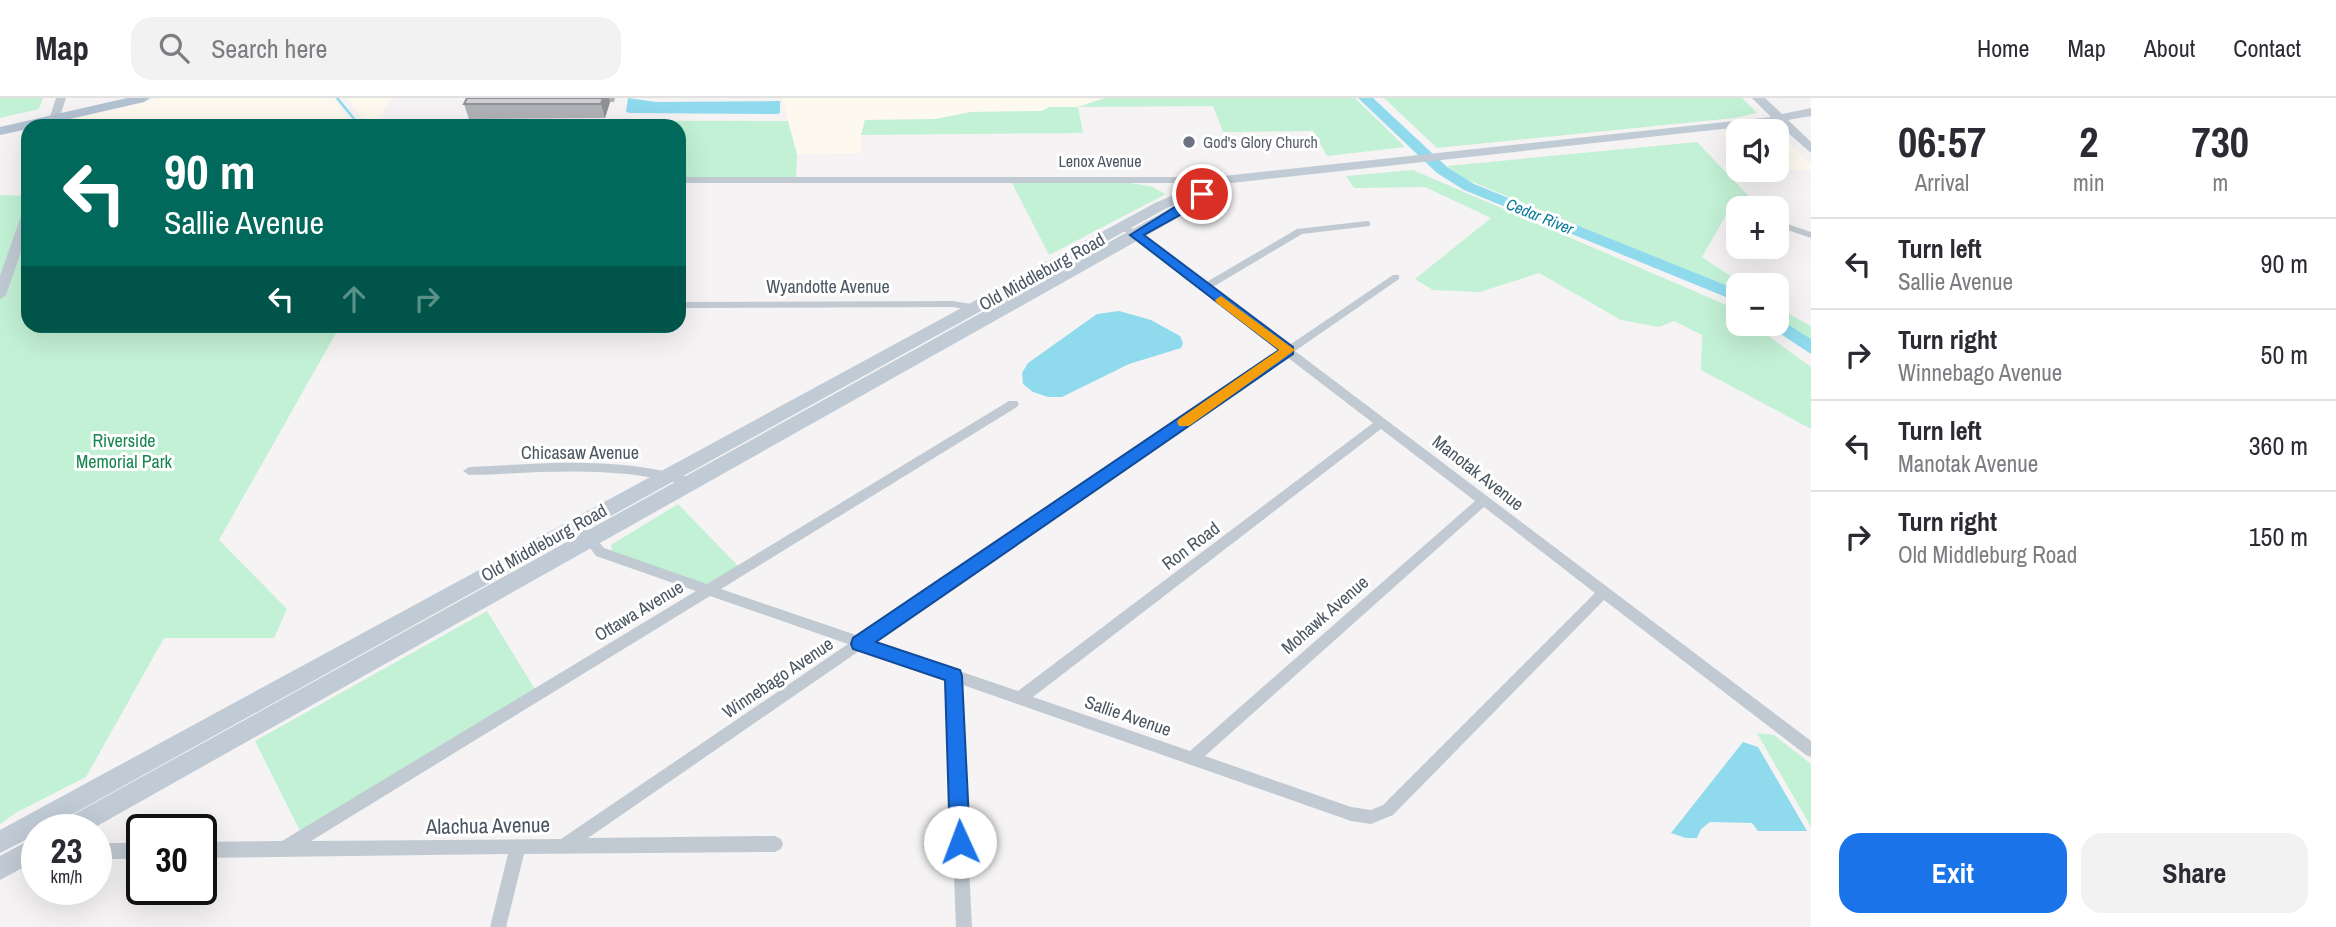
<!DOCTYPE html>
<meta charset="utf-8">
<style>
:root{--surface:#fff;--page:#f2f2f3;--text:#2b2b33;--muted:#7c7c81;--line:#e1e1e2;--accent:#1a73e8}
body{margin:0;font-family:"Archivo Narrow",sans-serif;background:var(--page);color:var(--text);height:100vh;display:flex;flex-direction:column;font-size:26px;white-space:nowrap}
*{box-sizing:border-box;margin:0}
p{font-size:23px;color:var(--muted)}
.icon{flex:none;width:38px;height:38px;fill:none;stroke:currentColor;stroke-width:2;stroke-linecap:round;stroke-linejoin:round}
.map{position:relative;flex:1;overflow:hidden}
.side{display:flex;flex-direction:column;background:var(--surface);width:525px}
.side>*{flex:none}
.hud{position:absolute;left:21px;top:21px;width:665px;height:214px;border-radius:21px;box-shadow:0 7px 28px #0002;background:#00695c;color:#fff;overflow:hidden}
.controls{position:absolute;left:1726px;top:21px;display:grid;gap:14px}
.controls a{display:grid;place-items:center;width:63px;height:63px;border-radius:14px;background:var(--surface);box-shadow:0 7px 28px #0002;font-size:35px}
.speed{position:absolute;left:21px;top:716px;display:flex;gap:14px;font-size:35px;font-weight:700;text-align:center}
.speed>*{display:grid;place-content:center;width:91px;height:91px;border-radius:50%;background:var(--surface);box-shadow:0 7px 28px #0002;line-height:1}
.speed small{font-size:18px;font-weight:400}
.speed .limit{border:4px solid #111;border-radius:10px;background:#fff;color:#111}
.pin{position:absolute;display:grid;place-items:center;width:60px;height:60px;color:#fff;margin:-30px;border:4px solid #fff;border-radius:50%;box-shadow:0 2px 7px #0007}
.me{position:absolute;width:77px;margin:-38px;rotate:358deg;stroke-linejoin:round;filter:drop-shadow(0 0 5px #0008)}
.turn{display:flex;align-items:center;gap:24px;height:147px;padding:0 28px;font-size:32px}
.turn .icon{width:91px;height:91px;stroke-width:2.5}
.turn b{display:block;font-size:49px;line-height:60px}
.lanes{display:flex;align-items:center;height:66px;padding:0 28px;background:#0003;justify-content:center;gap:35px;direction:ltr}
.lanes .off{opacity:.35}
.eta{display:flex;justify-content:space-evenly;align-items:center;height:119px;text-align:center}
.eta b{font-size:42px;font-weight:700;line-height:49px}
.primary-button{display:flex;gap:14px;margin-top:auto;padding:14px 28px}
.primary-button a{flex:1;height:80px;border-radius:21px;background:var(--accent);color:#fff;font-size:28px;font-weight:700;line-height:80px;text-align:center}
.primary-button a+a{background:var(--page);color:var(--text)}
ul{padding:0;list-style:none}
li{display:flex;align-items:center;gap:21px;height:91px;padding:0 28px;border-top:2px solid var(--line)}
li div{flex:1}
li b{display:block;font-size:26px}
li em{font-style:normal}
header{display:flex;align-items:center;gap:42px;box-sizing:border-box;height:98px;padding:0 35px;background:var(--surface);border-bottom:2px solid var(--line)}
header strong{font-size:33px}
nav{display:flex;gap:38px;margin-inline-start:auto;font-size:24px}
.search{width:490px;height:63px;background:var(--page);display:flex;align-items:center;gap:18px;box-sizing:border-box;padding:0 24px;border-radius:21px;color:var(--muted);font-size:26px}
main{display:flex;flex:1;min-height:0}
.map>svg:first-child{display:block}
</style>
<header>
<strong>Map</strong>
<div class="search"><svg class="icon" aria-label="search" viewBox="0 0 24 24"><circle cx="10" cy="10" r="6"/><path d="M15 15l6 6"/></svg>Search here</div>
<nav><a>Home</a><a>Map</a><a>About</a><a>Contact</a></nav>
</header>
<main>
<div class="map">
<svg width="1811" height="829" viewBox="0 0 1811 829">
<rect width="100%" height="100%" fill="#f5f3f3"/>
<!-- commercial -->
<g fill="#fdf9ef">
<polygon points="162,0 334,0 352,28 60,28 77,20"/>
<polygon points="346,0 393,0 378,22 370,28"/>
<polygon points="782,0 1105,0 1078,9 1049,9 1042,13 971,14 935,21 865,22 861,37 861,55 797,56"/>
<polygon points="1767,29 1775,31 1811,66 1811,72 1758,72 1776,72 1776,33 1738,33 1738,51 1722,35"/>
</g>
<!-- green -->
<g fill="#c3f1d5">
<polygon points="0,0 43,0 39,11 0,20"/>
<polygon points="1105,0 1355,0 1405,49 1327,58 1313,33 1223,34 1213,8 1078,9 1083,35 861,37 865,22 935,21 971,14 1042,13 1049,9 1078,9"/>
<polygon points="1384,0 1742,0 1757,15 1734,20 1437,50"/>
<polygon points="414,22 788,23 797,56 796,80 679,80 679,28 410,28"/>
<polygon points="1697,44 1760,110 1729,112 1702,159 1744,187 1738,187 1738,194 1463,80 1447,68"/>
<polygon points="1413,72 1724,206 1738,216 1738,226 1752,226 1811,269 1811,331 1701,272 1702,237 1674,223 1659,229 1621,222 1539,175 1480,194 1433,192 1415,181 1491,120 1425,89 1354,90 1346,78"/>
<polygon points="1115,83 1150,88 1166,96 1049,157 1012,85"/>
<polygon points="0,97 28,98 28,228 340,228 219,442 287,511 274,540 164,540 86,679 17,714 0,726"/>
<polygon points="1776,209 1811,228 1811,245 1776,220"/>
<polygon points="678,406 739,469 707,487 612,453 611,447"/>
<polygon points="487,513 536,593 301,735 255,643"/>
<polygon points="1757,635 1774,637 1811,666 1811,729"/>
</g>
<!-- water -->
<g fill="#90daee">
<polygon points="628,0 656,4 780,3 780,15 777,16 630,15 626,14"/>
<polygon points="1119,213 1151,222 1180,238 1183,245 1181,250 1129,266 1062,299 1048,299 1033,294 1023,286 1022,275 1028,265 1097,216"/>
<polygon points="1743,644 1758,649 1807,733 1758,733 1752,725 1710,724 1701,731 1697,740 1686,740 1671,735"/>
</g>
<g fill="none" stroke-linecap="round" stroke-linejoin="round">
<!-- stream -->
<polyline stroke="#90daee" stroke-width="2.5" points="337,0 360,28"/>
<!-- river -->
<g fill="#90daee" fill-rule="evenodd">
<polygon points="1358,0 1373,0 1447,69 1474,86 1738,192 1738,204 1464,92 1437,75"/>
<polygon points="1776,219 1811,241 1811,256 1770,229 1768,226 1776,226"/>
</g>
<!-- minor -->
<g fill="#c1cad2" fill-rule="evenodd">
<polygon points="1776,122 1811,134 1811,140 1776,128"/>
<path d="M 1367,123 L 1370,124 L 1370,128 L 1302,136 L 1211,190 L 1288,248 L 1393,177 L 1399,177 L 1399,181 L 1295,253 L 1811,643 L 1811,659 L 1806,657 L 1604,502 L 1393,717 L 1371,726 L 1351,723 L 960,586 L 972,829 L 956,829 L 946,581 L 862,551 L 588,740 L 775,738 L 781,741 L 783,746 L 781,751 L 775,754 L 524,756 L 506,829 L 490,829 L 508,756 L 201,760 L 201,744 L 282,743 L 696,493 L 596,458 L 581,438 L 579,435 L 581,432 L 589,432 L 604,450 L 707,486 L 1009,303 L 1017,303 L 1019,306 L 1017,309 L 721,491 L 859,538 L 1280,253 L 1120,130 L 1120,126 L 1126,126 L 1205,185 L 1297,131 ZM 1287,259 L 1373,325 L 1018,593 L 874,544 ZM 1381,331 L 1475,403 L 1190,653 L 1033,599 ZM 1484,409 L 1595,495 L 1383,707 L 1371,712 L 1351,709 L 1205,658 ZM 710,498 L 848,546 L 561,741 L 311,743 Z"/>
<polygon points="953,203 977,207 982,210 977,213 953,209 679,210 679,204"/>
<path d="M 552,365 C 601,364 647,366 694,381 L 696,384 L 690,389 C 618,366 543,375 469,377 L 463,373 L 469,369 Z"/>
<rect x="96" y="745" width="46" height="16"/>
</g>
<!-- tertiary -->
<g fill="#c1cad2" fill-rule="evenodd">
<polygon points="56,0 66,0 57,28 47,28"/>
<polygon points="679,79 1220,79 1226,82 1220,85 679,85"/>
<polygon points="28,111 28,133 6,197 0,201 0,178 22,115"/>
</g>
<!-- secondary -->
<g fill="#c1cbd6" fill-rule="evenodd">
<polygon points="1752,0 1765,0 1782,16 1811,10 1811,18 1788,22 1811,44 1811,55 1777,25 1223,86 1204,94 1207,97 1206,100 1190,113 90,732 57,732 60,724 1189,100 1165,111 44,732 37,732 37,736 0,755 0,732 1155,105 1215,79 1771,19"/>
<polygon points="37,738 37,762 0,782 0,758"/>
</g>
<!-- primary -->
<polygon fill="#b3c2d1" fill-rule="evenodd" points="127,0 150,0 144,4 39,28 28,28 28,31 0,37 0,29"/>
</g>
<!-- wall -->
<polygon fill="#b0b2b7" points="467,0 615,0 614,4 610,4 605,20 469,21 464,6"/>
<!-- shaded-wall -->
<polygon fill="#909195" points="603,0 609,0 610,4 605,20 601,6"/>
<!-- building -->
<polygon fill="#cdcfd5" stroke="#909195" stroke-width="2" points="467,0 603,0 601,6 464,6"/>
<!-- route -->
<polygon fill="#1a73e8" stroke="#114b97" stroke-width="2" points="1202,92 1208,96 1189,112 1144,137 1293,249 1293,256 876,544 960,572 962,578 970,744 967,751 960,754 953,751 950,744 945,582 853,551 851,546 853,540 1279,252 1130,137"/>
<!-- slow -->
<polygon fill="#f59e0b" points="1221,198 1295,252 1189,328 1179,328 1177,324 1179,321 1279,252 1217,205 1215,202"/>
<!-- markers -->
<circle fill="#6b7280" stroke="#fff" stroke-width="2.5" cx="1189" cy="44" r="7"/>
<g text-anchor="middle" stroke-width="6" stroke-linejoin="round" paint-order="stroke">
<!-- far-worship labels -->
<g font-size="16" fill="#5b616d" stroke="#fff" text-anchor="start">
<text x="1203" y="50">God's Glory Church</text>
</g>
<!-- far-street labels -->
<g font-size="16" fill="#4a5661" stroke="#fff">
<text x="1100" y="69">Lenox Avenue</text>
</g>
<!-- far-water labels -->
<g font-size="16" font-style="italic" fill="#0c7c9b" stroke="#fff">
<text transform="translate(1540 118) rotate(22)" y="6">Cedar River</text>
</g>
<!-- street labels -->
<g font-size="18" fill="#4a5661" stroke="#fff">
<text transform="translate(1042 174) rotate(-29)" y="6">Old Middleburg Road</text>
<text x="828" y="195">Wyandotte Avenue</text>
<text x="580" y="361">Chicasaw Avenue</text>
<text transform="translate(1478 375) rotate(38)" y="6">Manotak Avenue</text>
<text transform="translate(544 445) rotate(-29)" y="6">Old Middleburg Road</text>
<text transform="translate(1191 448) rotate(-37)" y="6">Ron Road</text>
<text transform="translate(639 513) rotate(-31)" y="6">Ottawa Avenue</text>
<text transform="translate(1325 517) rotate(-41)" y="6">Mohawk Avenue</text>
<text transform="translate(778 580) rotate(-34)" y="6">Winnebago Avenue</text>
<text transform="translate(1128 618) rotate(19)" y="6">Sallie Avenue</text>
</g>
<!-- park labels -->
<g font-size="18" fill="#17864f" stroke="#fff">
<text x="124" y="349">Riverside<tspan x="124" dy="21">Memorial Park</tspan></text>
</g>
<!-- near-street labels -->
<g font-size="21" fill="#4a5661" stroke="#fff">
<text transform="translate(488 728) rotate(-1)" y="7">Alachua Avenue</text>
</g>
</g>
</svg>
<div class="controls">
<a><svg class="icon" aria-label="sound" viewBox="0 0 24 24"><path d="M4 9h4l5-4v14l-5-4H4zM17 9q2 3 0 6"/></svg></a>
<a>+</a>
<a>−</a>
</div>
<div class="speed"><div>23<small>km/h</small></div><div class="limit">30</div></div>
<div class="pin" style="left:1202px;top:96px;background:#d93025"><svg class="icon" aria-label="arrive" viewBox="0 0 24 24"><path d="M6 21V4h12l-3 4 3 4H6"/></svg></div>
<svg class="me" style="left:960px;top:744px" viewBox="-20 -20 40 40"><circle r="19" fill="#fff"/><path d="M0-13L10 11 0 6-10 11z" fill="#1a73e8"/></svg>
<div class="hud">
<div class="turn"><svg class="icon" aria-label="left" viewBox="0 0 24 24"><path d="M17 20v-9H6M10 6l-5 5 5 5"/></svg><div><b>90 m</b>Sallie Avenue</div></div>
<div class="lanes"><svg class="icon" aria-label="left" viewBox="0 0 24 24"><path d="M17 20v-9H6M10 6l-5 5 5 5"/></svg><svg class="icon off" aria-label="ahead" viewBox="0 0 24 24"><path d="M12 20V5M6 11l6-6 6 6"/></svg><svg class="icon off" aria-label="right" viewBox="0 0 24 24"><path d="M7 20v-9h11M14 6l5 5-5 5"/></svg></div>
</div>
</div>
<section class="side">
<div class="eta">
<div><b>06:57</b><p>Arrival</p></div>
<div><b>2</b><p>min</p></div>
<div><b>730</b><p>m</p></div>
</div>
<ul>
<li><svg class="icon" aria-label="left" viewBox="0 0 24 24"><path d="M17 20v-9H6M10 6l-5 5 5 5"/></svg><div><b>Turn left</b><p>Sallie Avenue</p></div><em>90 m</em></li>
<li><svg class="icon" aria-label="right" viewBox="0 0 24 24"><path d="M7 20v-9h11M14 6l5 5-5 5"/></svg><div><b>Turn right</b><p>Winnebago Avenue</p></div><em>50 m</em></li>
<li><svg class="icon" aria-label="left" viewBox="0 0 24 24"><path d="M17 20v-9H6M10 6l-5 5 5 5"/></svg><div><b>Turn left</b><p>Manotak Avenue</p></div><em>360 m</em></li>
<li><svg class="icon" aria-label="right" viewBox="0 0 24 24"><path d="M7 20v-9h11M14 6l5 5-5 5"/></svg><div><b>Turn right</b><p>Old Middleburg Road</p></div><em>150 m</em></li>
</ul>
<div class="primary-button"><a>Exit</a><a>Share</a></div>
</section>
</main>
